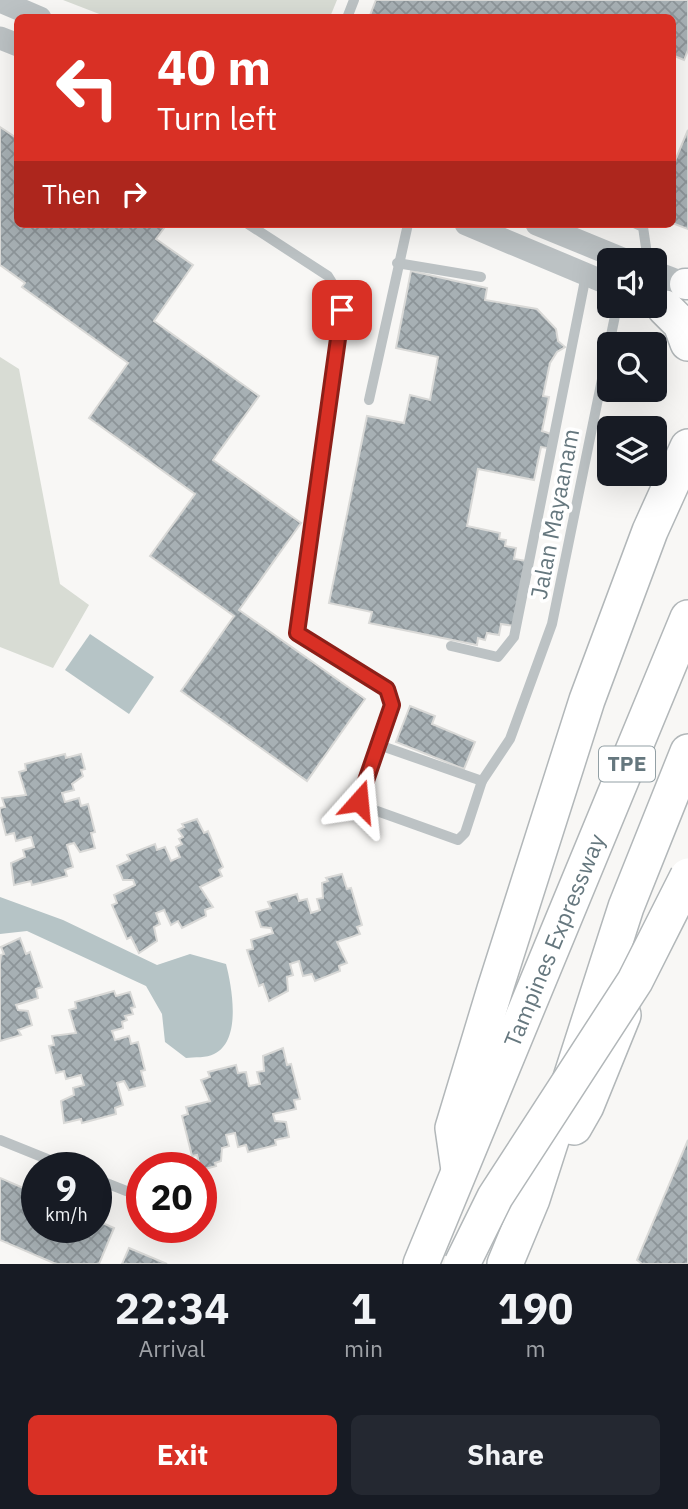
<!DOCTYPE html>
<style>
:root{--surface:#171b24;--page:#242831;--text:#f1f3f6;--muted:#9ea1a6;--accent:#d93025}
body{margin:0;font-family:"IBM Plex Sans",sans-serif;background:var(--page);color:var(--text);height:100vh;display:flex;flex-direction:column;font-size:26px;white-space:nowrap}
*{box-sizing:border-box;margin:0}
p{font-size:23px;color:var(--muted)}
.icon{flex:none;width:38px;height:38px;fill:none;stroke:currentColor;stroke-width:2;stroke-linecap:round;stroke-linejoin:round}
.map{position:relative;height:1264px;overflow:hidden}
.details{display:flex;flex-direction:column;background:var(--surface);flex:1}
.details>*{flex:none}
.hud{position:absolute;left:14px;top:14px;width:662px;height:214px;border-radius:10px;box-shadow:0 7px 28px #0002;background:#d93025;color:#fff;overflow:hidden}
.fabs{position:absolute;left:597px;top:248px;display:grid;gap:14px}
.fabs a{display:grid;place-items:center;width:70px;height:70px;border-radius:10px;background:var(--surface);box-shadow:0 7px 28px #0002;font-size:35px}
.speed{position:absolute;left:21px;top:1152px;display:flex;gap:14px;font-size:35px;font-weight:700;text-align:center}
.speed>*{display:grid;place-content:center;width:91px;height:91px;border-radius:50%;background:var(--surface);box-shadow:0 7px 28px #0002;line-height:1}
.speed small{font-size:18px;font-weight:400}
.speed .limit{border:10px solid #d22;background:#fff;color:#111}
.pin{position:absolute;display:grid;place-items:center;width:60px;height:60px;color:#fff;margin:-30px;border-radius:14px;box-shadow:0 4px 10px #0006}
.me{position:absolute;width:77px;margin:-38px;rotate:18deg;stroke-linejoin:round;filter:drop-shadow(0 0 5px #0008)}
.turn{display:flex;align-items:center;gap:24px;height:147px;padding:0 28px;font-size:32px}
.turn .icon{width:91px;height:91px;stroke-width:2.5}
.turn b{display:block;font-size:49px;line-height:60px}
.then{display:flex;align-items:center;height:66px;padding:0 28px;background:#0003;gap:14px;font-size:26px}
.eta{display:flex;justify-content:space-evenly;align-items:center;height:119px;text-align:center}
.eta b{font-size:42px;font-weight:700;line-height:49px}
.primary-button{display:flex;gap:14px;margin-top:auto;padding:14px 28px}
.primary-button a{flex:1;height:80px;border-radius:10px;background:var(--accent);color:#fff;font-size:28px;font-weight:700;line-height:80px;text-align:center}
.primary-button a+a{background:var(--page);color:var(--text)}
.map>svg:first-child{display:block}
</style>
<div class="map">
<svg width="688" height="1264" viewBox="0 0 688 1264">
<defs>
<pattern id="building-cross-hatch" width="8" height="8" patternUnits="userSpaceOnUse" patternTransform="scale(1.75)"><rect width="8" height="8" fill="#a7b0b4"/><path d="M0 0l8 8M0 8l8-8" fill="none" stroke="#8c9498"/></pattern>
</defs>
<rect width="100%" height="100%" fill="#f8f7f5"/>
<!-- green -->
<g fill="#d8dcd4">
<polygon points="63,0 337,0 330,17 107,17"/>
<polygon points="0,357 19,369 60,584 89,605 53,668 0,647"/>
</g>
<!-- water -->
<g fill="#b6c4c6">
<polygon points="90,634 154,677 129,714 65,670"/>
<path d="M 0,897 L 63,920 L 157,965 L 190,954 L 226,964 C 232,987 242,1041 214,1054 C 207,1058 194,1057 186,1058 L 165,1042 L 162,1014 L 146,986 L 27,931 L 0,934 Z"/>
</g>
<!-- building -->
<g fill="url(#building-cross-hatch)" stroke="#d9d9d7" stroke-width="2">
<polygon points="376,0 688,0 688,50 684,60 672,55 672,18 369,18"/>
<polygon points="0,127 18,139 18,224 167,224 156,239 193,265 154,321 259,396 213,460 301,523 239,610 365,699 307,781 181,691 234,616 150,556 195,494 89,418 128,363 22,287 25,283 0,265"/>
<polygon points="688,130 688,229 672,223 672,168"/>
<polygon points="411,271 487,288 485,300 537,309 556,329 558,341 565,347 557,352 550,363 543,396 549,397 542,431 551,434 548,448 541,447 534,480 478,469 467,526 500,533 499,539 506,540 505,546 516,548 514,559 527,561 514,626 501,624 499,635 487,633 485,640 478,638 477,645 369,623 372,612 329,603 367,416 404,423 410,395 430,400 438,357 396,348"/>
<polygon points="410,706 435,716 432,724 475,742 464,769 396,742"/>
<polygon points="65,754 66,758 81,754 85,769 81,770 83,776 72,784 74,790 62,793 65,802 79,798 81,806 88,804 95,832 91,833 95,848 80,852 74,843 67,845 73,867 65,870 67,876 32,885 31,881 14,885 11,863 25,857 23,850 34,847 31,837 16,841 14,833 6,835 0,812 0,808 5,807 2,798 26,795 19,772 26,770 25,764"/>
<polygon points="197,819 204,833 208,831 223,867 219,870 222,876 200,887 213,907 205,910 206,916 182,928 178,921 171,925 164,910 156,913 160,924 154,927 157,941 139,953 131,937 127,939 112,905 117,903 114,895 135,885 133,880 123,880 117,866 130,860 127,855 155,844 157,850 165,847 171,861 180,857 176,847 182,844 179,839 183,837 178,830 184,827 182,824"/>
<polygon points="342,874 347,889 351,888 362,925 357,927 360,934 337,942 347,963 339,966 340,971 315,981 312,974 303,976 299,961 290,964 293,975 287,977 288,991 269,1001 263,984 259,986 247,950 253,949 251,940 273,933 271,928 261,927 256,912 271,908 268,902 297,894 299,901 307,899 311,913 320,910 317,899 323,898 322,883 328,881 326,878"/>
<polygon points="20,938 26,954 30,952 42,987 36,989 38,998 16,1005 18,1010 28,1011 32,1025 18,1030 21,1035 0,1041 0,962 1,955 4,954 1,947"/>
<polygon points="114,991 116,996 130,992 135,1007 131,1008 133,1014 125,1016 127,1020 122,1022 123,1028 112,1031 115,1040 129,1036 131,1044 138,1042 145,1070 141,1071 145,1086 129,1090 124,1081 117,1083 123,1105 115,1108 116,1114 82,1123 81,1119 64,1123 61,1101 74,1095 73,1088 84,1085 81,1075 66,1079 64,1071 56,1073 49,1046 54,1045 52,1036 76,1033 69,1010 76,1008 75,1002"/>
<polygon points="283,1048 287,1065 291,1064 300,1099 294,1100 296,1109 273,1114 275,1121 286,1122 289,1137 275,1140 276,1145 248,1152 246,1145 238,1147 235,1133 226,1135 229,1146 222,1148 221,1161 215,1163 216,1166 201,1170 197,1155 192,1156 182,1116 188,1114 186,1107 210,1101 201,1080 210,1077 208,1072 236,1065 238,1073 246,1072 249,1086 260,1084 257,1072 264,1071 263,1056"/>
<polygon points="688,1140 688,1264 642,1264 637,1260"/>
<polygon points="0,1178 37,1194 37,1227 96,1227 96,1220 114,1228 99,1264 56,1264 0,1240"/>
<polygon points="129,1248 167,1264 122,1264"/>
</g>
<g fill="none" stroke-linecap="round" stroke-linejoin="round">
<defs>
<polyline id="primary" points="685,284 688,284"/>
<g id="motorway">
<polyline points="665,308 681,324 688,343"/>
<polyline points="574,1127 586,1106 623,1015"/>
<polyline points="459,1170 453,1128 495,989 587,700 650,531 688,447"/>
<path id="s1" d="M 421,1264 L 688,618"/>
<polyline points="505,1264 532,1199 626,907 688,752"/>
</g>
</defs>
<!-- primary casing -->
<use href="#primary" stroke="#b2b8bb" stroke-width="33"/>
<!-- motorway casing -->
<use href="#motorway" stroke="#b2b7b9" stroke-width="38"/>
<!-- service -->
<g stroke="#bcc2c4" stroke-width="10">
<polyline points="347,18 354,0"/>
<polyline points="248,224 328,276 336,289 342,310 297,633 387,689 392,705 359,801 363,806 458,840 465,833 482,781 510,739 552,624 617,306"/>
<polyline points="636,224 643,227 648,261"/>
<polyline points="397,263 481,277"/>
<polyline points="369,400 408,224"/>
<polyline points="451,646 498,657 514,637 586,275"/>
<polyline points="379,745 482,781"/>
<polyline points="0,1140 67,1167"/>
<polyline points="96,1179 134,1194"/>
</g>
<!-- tertiary -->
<g stroke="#bcc2c4" stroke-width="23">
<polyline points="0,1 40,18"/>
<polyline points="0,38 18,45"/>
<polyline points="466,224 609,284"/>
<polyline points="537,224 627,261"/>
<polyline points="654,272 688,285"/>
</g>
<!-- primary -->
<use href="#primary" stroke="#fff" stroke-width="30"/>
<!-- motorway -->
<use href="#motorway" stroke="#fff" stroke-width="35"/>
<defs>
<polyline id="motorway-bridge" points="462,1264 495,1197 635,981 688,876"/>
</defs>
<!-- motorway-bridge casing -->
<use href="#motorway-bridge" stroke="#b2b7b9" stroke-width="38" stroke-linecap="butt"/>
<!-- motorway-bridge -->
<use href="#motorway-bridge" stroke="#fff" stroke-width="35"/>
</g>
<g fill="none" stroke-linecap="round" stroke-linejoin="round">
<defs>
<polyline id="route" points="342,310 297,633 387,689 392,705 359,801"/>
</defs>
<!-- route casing -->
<use href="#route" stroke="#8d1f18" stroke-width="18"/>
<!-- route -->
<use href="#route" stroke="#d93025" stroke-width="12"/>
</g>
<g text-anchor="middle" stroke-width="7" stroke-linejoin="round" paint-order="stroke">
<!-- shield labels -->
<rect fill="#fff" stroke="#93a0a5" stroke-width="2" x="599" y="746.5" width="56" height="35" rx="5"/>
<g font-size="21" font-weight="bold" fill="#65777e">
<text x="627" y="771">TPE</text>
</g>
<!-- street labels -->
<g font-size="23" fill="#65777e" stroke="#fff">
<text transform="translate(555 514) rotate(-79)" y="8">Jalan Mayaanam</text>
<text dy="8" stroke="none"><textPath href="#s1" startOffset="350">Tampines Expressway</textPath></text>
</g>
</g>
</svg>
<div class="fabs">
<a><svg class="icon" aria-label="sound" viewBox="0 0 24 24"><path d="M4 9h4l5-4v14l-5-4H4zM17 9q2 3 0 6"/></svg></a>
<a><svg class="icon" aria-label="search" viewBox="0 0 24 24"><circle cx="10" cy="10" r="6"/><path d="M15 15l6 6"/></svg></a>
<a><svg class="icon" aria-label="layers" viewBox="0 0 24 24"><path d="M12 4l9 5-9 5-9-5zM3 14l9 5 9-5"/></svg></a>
</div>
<div class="speed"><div>9<small>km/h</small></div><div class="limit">20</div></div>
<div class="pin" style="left:342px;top:310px;background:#d93025"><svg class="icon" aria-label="arrive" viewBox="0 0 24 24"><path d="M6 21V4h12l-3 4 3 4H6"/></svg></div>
<svg class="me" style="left:359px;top:801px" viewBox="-20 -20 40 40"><path d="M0-17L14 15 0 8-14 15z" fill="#d93025" stroke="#fff" stroke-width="4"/></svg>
<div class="hud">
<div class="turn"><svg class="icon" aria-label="left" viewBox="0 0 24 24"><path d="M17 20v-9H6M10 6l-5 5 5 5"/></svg><div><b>40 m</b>Turn left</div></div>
<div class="then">Then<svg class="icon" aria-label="right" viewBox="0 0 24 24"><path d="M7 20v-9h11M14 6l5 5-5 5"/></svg></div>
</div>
</div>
<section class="details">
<div class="eta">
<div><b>22:34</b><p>Arrival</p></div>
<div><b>1</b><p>min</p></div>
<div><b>190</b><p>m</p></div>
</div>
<div class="primary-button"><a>Exit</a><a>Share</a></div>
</section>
